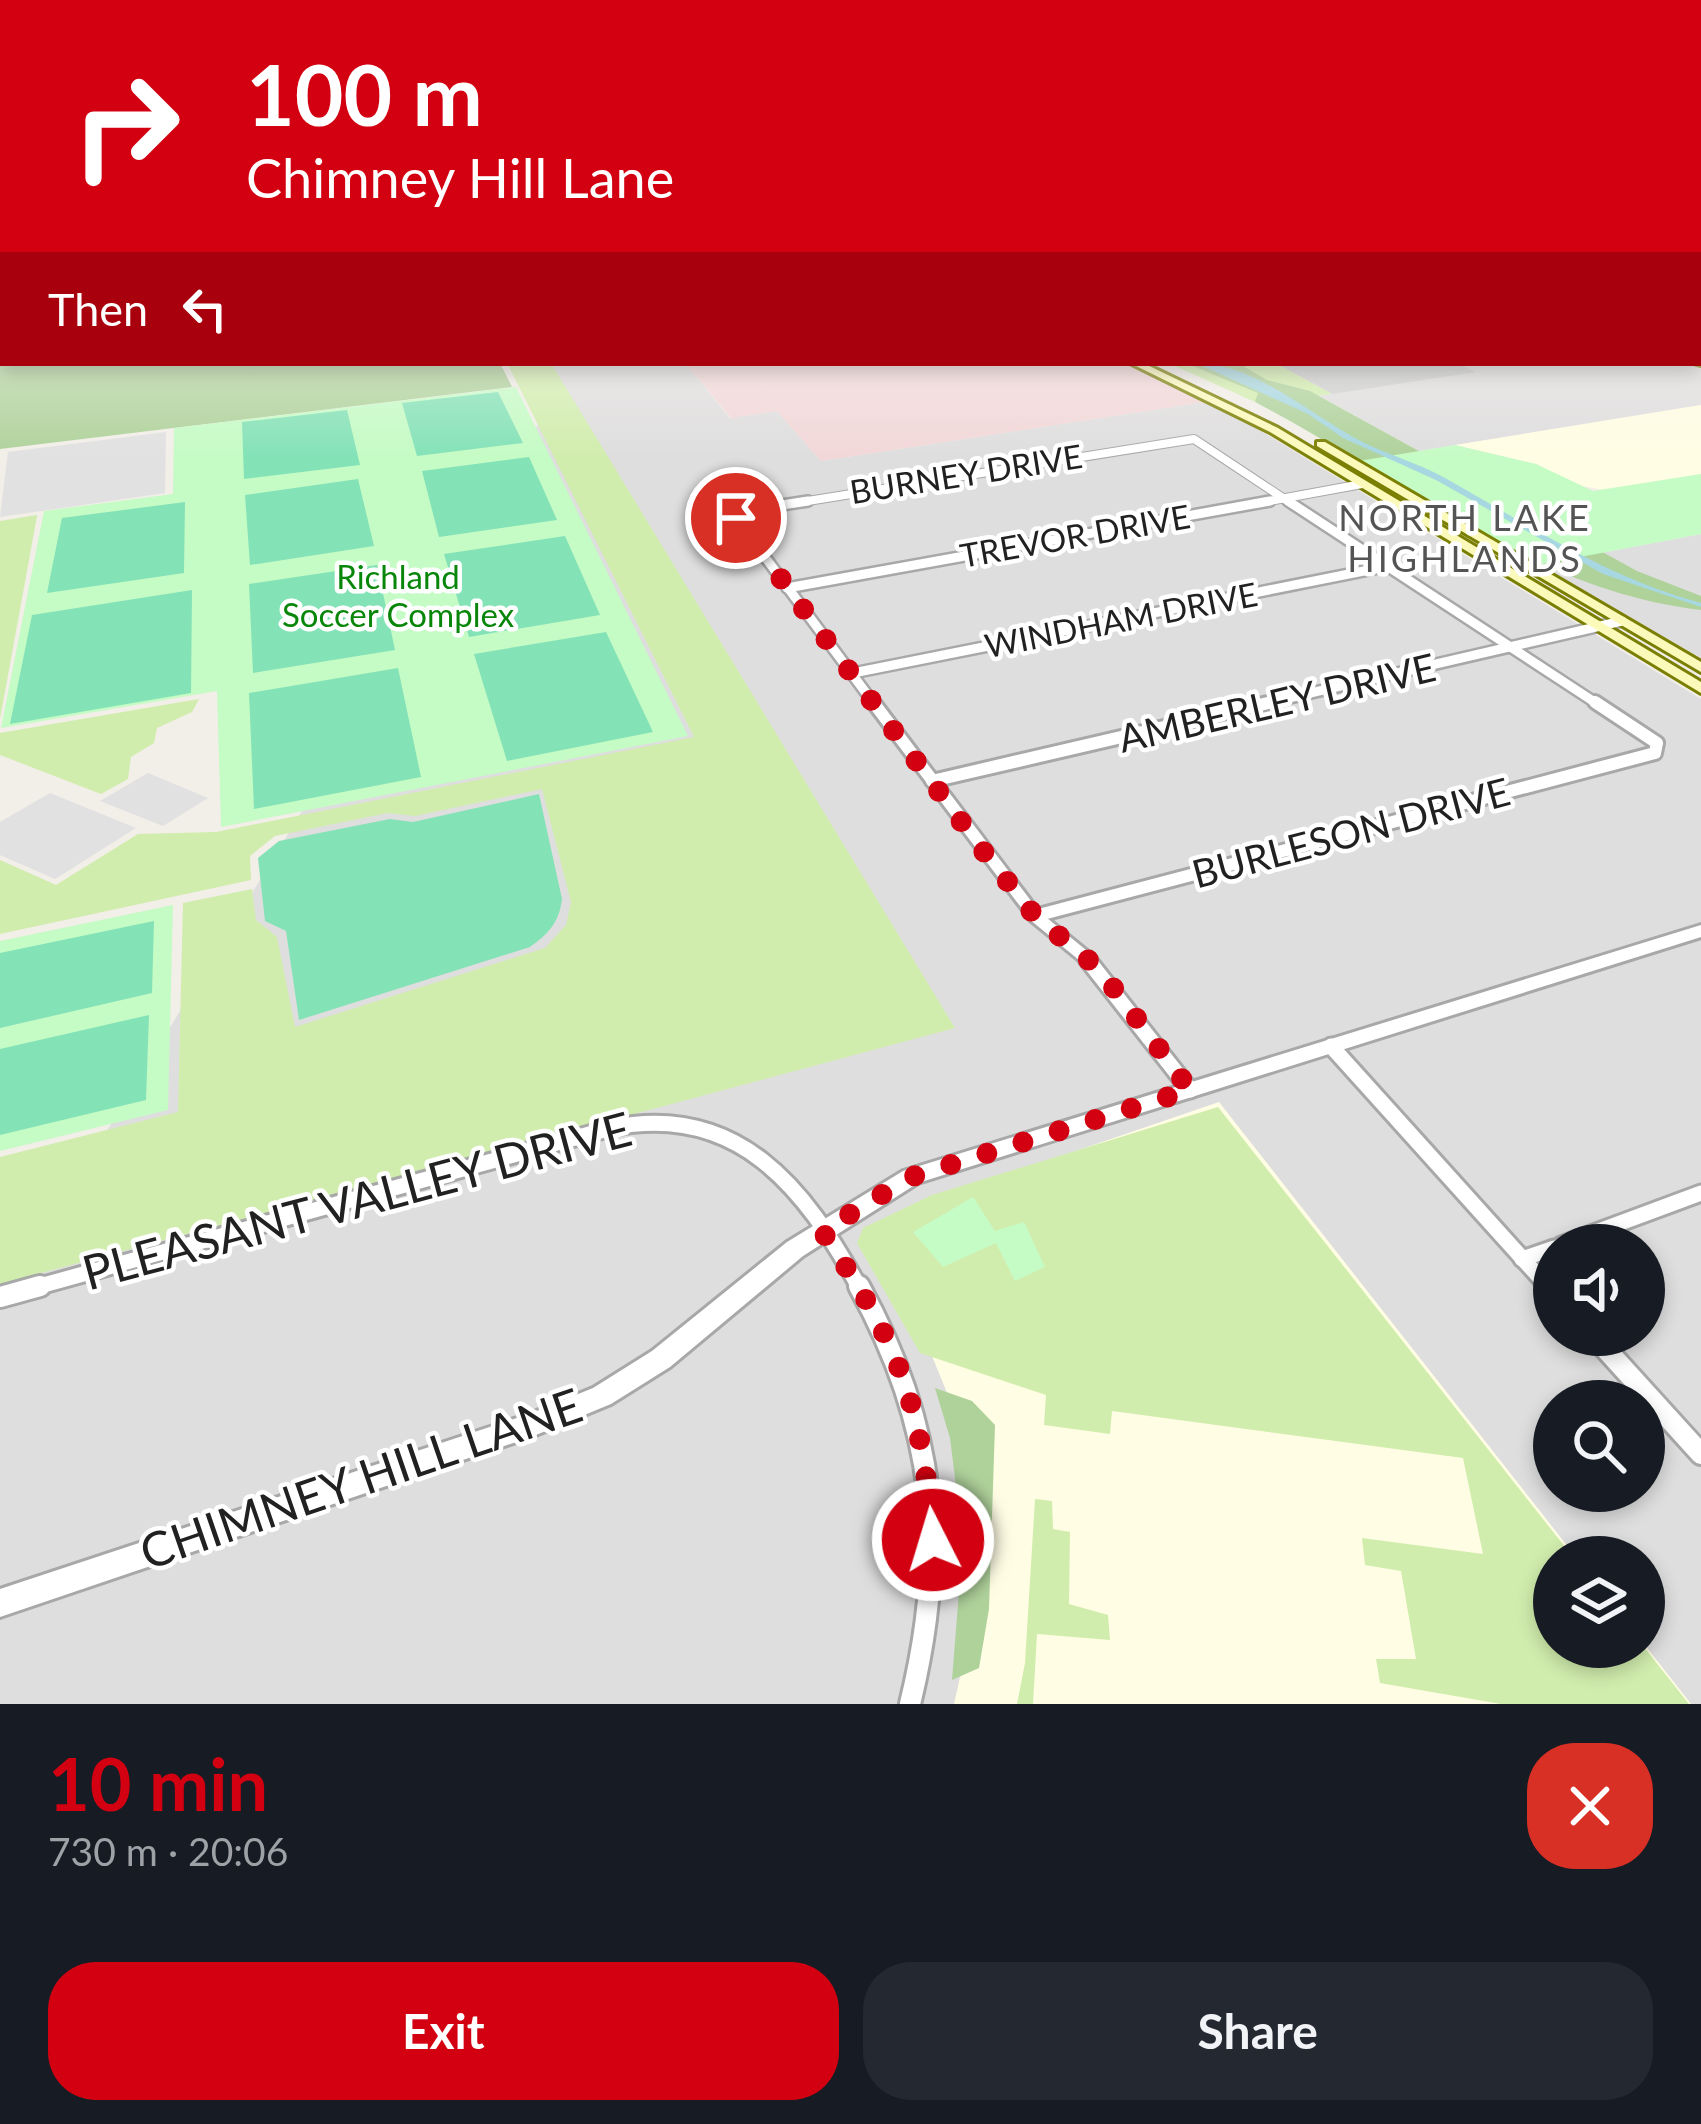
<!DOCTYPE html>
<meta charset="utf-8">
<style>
:root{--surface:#171b24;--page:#242831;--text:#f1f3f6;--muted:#9ea1a6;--accent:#d20010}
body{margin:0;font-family:Lato,sans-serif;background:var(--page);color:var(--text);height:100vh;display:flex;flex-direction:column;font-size:45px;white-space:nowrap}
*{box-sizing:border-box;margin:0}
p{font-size:39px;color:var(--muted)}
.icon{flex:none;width:66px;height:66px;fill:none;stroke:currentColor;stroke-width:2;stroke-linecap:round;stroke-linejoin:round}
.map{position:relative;height:1704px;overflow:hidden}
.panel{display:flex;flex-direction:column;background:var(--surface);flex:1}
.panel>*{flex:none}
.guide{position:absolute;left:0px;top:0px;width:1701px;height:366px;box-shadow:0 6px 18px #0003;background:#d20010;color:#fff;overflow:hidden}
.tools{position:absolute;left:1533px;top:1224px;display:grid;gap:24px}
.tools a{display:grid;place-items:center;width:132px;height:132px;border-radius:50%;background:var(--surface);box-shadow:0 6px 18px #0003;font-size:60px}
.pin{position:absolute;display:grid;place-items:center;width:102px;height:102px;color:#fff;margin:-51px;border:6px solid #fff;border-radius:50%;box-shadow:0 3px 12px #0007}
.me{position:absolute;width:132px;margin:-66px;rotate:355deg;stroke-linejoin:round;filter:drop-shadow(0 0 9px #0008)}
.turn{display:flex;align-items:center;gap:42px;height:252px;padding:0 48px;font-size:54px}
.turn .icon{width:156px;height:156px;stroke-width:2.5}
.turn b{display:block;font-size:84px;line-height:102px}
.then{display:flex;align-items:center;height:114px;padding:0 48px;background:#0003;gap:24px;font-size:45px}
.round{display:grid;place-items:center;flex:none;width:126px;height:126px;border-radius:48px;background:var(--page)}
.headline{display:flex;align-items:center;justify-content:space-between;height:204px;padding:0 48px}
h1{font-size:72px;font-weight:700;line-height:90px;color:var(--accent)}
.action{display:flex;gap:24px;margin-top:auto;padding:24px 48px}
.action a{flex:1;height:138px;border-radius:48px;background:var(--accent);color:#fff;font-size:48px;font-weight:700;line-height:138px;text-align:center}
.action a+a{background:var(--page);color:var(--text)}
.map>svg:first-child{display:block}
</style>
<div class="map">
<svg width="1701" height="1704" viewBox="0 0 1701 1704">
<rect width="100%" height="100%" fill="#f2eee8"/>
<!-- residential -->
<g fill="#dfdede" fill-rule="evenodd">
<path d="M 552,363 L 685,363 L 730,418 L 777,411 L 821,461 L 1205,402 L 1251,425 L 1701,699 L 1701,1704 L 0,1704 L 0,1306 L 562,385 ZM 1554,1245 L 1644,1245 L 1644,1335 L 1554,1335 ZM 1554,1401 L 1644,1401 L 1644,1491 L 1554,1491 ZM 1554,1557 L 1644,1557 L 1644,1647 L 1554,1647 Z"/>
<polygon points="1456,363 1701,365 1701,405 1419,451 1318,395 1474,372"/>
<polygon points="1701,534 1701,658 1538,565"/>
</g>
<!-- commercial -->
<polygon fill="#f2d7d8" points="685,363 1125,363 1205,402 821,461 777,411 731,418"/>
<!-- education -->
<g fill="#fffde3">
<polygon points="1701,405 1701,474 1609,491 1576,485 1536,464 1455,445"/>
<polygon points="1219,1102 1576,1557 1554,1557 1554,1647 1644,1644 1691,1704 954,1704 965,1655 974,1510 952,1405 919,1324 927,1202"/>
</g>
<!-- religious -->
<polygon fill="#cfcfcf" points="1275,363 1456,363 1476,372 1332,394"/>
<!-- grass -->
<g fill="#d1edad">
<polygon points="507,363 551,363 955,1028 0,1284 0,1157 178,1112 183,903 252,889 256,920 277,937 295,1027 545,948 566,925 571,902 542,789 415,816 388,813 275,836 250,856 251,880 0,934 0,860 56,885 138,834 216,832 694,737"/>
<polygon points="1194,363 1275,363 1332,394 1255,402 1175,366"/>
<polygon points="37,515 37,516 0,719 0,521"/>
<polygon points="199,699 192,712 157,728 154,743 131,757 128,779 101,794 0,755 0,733"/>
<polygon points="1218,1107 1573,1557 1554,1557 1554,1647 1644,1647 1689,1704 1501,1704 1380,1683 1376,1659 1416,1659 1401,1571 1365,1565 1362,1538 1483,1554 1463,1458 1112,1411 1110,1434 1044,1425 1046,1395 920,1353 857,1243 863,1228 932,1195"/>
<polygon points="1035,1499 1052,1501 1053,1529 1070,1532 1069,1604 1108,1615 1110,1640 1037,1634 1033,1704 1017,1704 1025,1663"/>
</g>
<!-- forest -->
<g fill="#afd29b">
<polygon points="0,344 3,363 500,363 512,387 0,449"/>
<path d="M 1238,363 L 1267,380 L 1310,391 L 1637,571 L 1701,596 L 1701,610 C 1533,591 1401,478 1255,402 L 1258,393 L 1188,364 Z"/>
<polygon points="935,1388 972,1401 995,1425 989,1609 979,1668 952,1680 963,1541 950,1438"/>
</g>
<!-- park -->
<g fill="#c5fbc5">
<polygon points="516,387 688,736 221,827 217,691 1,728 44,511 173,494 174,428"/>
<polygon points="1455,445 1536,464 1593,491 1701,474 1701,534 1538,565 1359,461"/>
<polygon points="173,905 168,1110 0,1151 0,941"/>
<polygon points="973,1197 995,1231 1024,1222 1045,1267 1015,1281 996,1243 943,1267 913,1232"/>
</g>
<!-- pitch -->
<g fill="#84e2b7">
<polygon points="498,392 523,443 417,456 402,403"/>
<polygon points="347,410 360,465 244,479 242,422"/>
<polygon points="529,457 557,520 439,537 422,471"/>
<polygon points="358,479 374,546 250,565 245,495"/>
<polygon points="185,502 184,573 47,593 62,518"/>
<polygon points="565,536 600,615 469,637 444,554"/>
<polygon points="377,565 395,650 253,673 249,584"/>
<polygon points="192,590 191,693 10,724 32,615"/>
<polygon points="606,632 653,732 507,761 474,654"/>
<polygon points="398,668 421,777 254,809 249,693"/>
<path d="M 539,794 L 562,899 C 559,923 548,934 530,947 L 299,1020 L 286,931 L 265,921 L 258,858 L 279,841 L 390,819 L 413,822 Z"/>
<polygon points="154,921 152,993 0,1028 0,953"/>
<polygon points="149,1015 146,1100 0,1135 0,1049"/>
</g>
<!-- parking -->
<g fill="#e1e1e1">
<polygon points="166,432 165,493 0,517 8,452"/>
<polygon points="148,773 208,798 163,826 100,801"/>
<polygon points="50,793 136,828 55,879 0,855 0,822"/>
</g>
<!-- water -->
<path fill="#a7d7e0" d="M 1196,363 C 1251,363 1307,411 1353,437 C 1382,453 1416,462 1445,478 C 1529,525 1607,578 1701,603 L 1701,607 L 1603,574 L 1436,480 L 1343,438 L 1308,414 Z"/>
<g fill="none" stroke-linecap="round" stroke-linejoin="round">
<defs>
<g id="minor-far4">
<polyline points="789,504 1194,439 1292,504"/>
<polyline points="1253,504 1362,484"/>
</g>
<g id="minor-far3">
<polyline points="808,501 737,512 736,518 875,705"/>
<polyline points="1288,501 1599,705"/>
<polyline points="787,588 1270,501"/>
<polyline points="853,673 1389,566"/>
<polyline points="1259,705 1622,621"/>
</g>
<g id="minor-far2">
<polyline points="873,702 1035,916"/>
<polyline points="932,781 1272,702"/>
<polyline points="1035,916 1091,962"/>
<polyline points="1035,916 1655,753 1657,743 1595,702"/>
</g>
<g id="minor-far1">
<polyline points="1087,959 1190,1090"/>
<polyline points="1331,1046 1550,1289"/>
<polyline points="1561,1245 1701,1193"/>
<polyline points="1522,1259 1554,1248"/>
<path d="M 29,1289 L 611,1128 C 737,1102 805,1187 860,1289"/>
</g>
<g id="minor">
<path d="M 859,1286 C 936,1426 948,1549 910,1704"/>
<polyline points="1548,1286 1554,1293"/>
<polyline points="0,1297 40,1286"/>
<polyline points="1593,1335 1701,1454"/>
</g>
<polygon id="tertiary" points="1701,925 1701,937 918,1183 803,1256 670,1367 611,1404 531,1437 0,1617 0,1589 529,1414 593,1388 652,1351 787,1242 903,1171"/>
<g id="secondary">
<polygon points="3,335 3,341 0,342 0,336"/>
<polygon points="1698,359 1701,359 1701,365 1694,363 1698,363"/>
<polygon points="1130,363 1143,363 1278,428 1701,682 1701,693 1270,432"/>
<polygon points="1317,442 1325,442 1701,662 1701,672 1317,446"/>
</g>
</defs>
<!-- minor-far4 casing -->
<use href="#minor-far4" stroke="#a8a8a8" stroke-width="10"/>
<!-- minor-far3 casing -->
<use href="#minor-far3" stroke="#a8a8a8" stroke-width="14"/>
<!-- minor-far2 casing -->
<use href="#minor-far2" stroke="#a8a8a8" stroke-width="18"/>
<!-- minor-far1 casing -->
<use href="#minor-far1" stroke="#a8a8a8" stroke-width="21"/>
<!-- minor casing -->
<use href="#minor" stroke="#a8a8a8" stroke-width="26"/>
<!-- tertiary casing -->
<use href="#tertiary" stroke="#a8a8a8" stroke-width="6"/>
<!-- secondary casing -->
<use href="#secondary" stroke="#7b7f01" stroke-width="6"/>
<!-- minor-far4 -->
<use href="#minor-far4" stroke="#fff" stroke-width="8"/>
<!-- minor-far3 -->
<use href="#minor-far3" stroke="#fff" stroke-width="9"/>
<!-- minor-far2 -->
<use href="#minor-far2" stroke="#fff" stroke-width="12"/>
<!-- minor-far1 -->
<use href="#minor-far1" stroke="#fff" stroke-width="15"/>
<!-- minor -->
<use href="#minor" stroke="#fff" stroke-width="20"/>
<!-- tertiary -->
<use href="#tertiary" fill="#fff" fill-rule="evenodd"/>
<!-- secondary -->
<use href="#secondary" fill="#fcfabb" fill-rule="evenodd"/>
</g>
<!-- sky -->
<linearGradient id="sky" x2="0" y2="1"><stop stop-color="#8ec2e5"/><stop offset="0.48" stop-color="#f9f7f5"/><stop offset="1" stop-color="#f9f7f5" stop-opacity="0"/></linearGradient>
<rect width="1701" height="458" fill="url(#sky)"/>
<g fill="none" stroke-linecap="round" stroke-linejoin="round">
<!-- route -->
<path stroke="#d20010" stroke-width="21" stroke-dasharray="0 37.8" d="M 736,518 L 980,847 L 1035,916 L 1092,963 L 1117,992 L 1190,1090 L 911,1177 L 822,1231 C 900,1345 921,1402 933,1540"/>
</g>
<g text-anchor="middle" stroke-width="9" stroke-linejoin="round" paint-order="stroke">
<!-- far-street labels -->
<g font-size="33" fill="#212121" stroke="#fff">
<text transform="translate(966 474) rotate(-9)" y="12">BURNEY DRIVE</text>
<text transform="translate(1075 536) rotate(-10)" y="12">TREVOR DRIVE</text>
<text transform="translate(1121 620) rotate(-11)" y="12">WINDHAM DRIVE</text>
</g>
<!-- far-park labels -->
<g font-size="33" fill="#088609" stroke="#fff">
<text x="398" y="589">Richland<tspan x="398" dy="38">Soccer Complex</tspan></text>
</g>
<!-- far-neighbourhood labels -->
<g font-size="36" letter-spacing="3" fill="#545454" stroke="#fff">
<text x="1465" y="531">NORTH LAKE<tspan x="1465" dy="41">HIGHLANDS</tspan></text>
</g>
<!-- street labels -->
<g font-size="39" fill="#212121" stroke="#fff">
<text transform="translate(1277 703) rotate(-13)" y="14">AMBERLEY DRIVE</text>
<text transform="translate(1351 833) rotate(-15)" y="14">BURLESON DRIVE</text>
</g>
<!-- near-street labels -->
<g font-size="48" fill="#212121" stroke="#fff">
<text transform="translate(357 1201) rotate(-15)" y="17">PLEASANT VALLEY DRIVE</text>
<text transform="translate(361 1479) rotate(-19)" y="17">CHIMNEY HILL LANE</text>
</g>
</g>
</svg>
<div class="tools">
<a><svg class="icon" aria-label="sound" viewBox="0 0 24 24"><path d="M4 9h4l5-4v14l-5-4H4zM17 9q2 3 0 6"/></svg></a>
<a><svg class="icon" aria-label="search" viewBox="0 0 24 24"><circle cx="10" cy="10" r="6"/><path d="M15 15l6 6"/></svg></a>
<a><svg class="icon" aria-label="layers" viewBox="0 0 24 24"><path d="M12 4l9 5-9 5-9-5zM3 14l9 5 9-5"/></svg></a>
</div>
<div class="pin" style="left:736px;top:518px;background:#d93025"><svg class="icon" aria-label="arrive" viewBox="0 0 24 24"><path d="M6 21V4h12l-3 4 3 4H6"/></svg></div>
<svg class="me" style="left:933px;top:1540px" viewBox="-20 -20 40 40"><circle r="17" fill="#d20010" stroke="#fff" stroke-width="3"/><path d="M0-11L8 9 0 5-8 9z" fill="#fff"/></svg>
<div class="guide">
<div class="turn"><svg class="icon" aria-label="right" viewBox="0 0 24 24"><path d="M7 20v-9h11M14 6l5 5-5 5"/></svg><div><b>100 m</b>Chimney Hill Lane</div></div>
<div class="then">Then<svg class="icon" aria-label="left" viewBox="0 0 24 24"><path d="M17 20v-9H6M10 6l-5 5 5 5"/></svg></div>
</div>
</div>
<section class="panel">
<div class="headline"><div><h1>10 min</h1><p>730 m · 20:06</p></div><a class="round" style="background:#d93025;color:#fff"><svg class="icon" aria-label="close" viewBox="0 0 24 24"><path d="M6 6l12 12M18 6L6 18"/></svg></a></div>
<div class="action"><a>Exit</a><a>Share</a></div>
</section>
